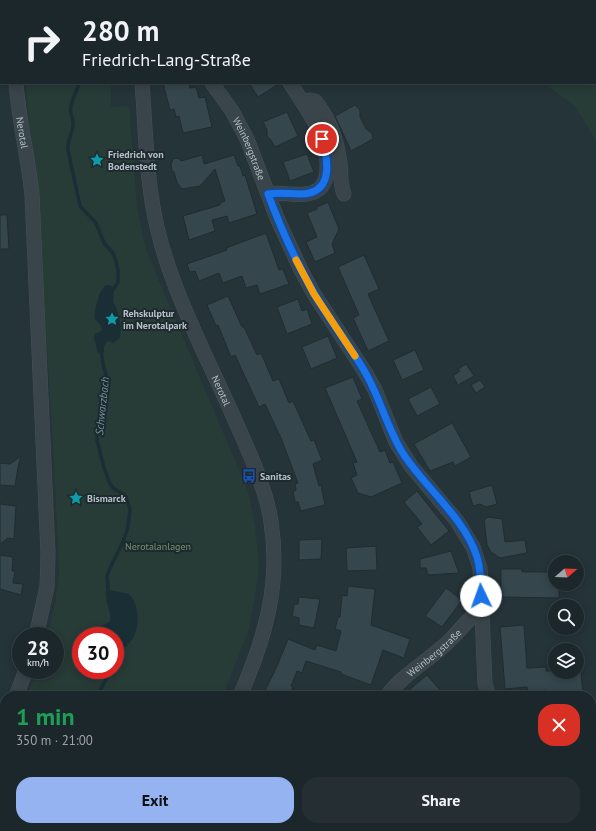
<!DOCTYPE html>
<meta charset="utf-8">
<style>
:root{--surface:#1c272b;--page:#252f33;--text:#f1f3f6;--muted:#a0a5a9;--line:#3a4447;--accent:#95b2f1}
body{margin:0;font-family:"PT Sans",sans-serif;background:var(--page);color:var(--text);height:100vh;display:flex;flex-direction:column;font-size:15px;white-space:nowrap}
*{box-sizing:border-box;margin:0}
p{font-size:13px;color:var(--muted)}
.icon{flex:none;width:22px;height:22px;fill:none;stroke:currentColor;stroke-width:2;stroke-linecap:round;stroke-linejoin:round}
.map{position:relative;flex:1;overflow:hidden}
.panel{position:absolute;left:0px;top:691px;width:596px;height:140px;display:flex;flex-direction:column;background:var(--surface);border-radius:16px 16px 0 0;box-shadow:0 2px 10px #0003,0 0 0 1px var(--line)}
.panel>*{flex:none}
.top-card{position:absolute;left:0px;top:0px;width:596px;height:84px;box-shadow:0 2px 10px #0003,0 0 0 1px var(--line);background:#1c272b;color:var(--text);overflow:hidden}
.needle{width:26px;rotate:71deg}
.buttons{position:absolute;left:548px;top:555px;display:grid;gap:8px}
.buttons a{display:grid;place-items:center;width:36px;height:36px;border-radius:50%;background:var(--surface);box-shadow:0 2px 10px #0003,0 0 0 1px var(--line);font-size:20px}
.speed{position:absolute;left:12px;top:627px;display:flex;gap:8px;font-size:20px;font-weight:700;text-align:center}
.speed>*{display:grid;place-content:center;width:52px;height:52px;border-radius:50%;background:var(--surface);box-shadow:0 2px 10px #0003,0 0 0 1px var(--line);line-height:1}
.speed small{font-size:10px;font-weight:400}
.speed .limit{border:6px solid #d22;background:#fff;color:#111}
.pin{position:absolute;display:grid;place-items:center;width:34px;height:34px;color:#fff;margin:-17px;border:2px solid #fff;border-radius:50%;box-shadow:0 1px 4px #0007}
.me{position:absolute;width:44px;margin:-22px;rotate:357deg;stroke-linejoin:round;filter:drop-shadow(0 0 3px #0008)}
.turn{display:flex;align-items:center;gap:14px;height:84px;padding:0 16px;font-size:18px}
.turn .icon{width:52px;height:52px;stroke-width:2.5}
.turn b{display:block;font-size:28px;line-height:34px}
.round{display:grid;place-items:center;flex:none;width:42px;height:42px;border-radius:16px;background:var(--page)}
.overview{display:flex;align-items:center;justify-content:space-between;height:68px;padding:0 16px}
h1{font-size:24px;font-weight:700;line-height:30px;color:#1e9e55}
.cta{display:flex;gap:8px;margin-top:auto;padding:8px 16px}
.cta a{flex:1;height:46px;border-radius:16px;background:var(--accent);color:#111;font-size:16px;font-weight:700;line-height:46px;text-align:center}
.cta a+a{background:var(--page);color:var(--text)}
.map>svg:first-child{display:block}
</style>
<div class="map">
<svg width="596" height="831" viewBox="0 0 596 831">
<rect width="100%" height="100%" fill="#253439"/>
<!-- green -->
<g fill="#273b37" fill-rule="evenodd">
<polygon points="449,0 596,0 596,52 595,1"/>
<polygon points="595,61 596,61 596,140 575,106 543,83 595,83"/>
<path d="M 26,83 L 111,83 L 111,107 L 129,106 L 137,206 L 146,250 L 248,491 L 255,525 L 259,568 L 254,602 L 249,629 L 223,696 L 27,696 L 37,670 L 55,670 L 55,636 L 47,636 L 55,604 L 59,573 L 55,484 L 38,193 L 29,121 ZM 81,636 L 115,636 L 115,670 L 81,670 Z"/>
<polygon points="5,748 5,826 169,826 167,831 0,831 0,762"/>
</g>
<!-- water -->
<g fill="#1a2e36">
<path d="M 106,285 L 112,286 L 114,289 L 113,302 L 116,307 L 121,325 L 120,338 L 113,343 L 109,341 L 106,342 L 104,347 L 104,352 L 98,353 L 94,338 L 95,334 L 100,332 L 102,329 L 100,324 L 95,319 C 94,310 99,290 106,285 Z"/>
<path d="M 110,590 L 129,594 C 138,602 140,623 135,634 C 133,639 129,643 126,647 L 120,645 L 115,646 L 115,636 L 95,636 L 97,627 C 101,625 106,625 109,622 C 114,616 104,601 106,591 Z"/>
</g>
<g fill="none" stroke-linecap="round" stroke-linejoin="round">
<!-- stream -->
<g stroke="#1a2e36" stroke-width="3.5">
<polyline points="81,1 81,0"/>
<path d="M 79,83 C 77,91 72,99 71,107 C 69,113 74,119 73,126 C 72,134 67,141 68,150 L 80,206 L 96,223 L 104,243 L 113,253 L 116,261 L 118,271 L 118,282 L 114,289 L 111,290"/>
<polyline points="101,349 103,364 106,375 104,395 101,402 101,419 97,432 97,440 103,464 109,482 113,488 123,494 126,497 130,509 128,527 123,542 110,568 107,576 108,590 111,593"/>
<polyline points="97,696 111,670"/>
<polyline points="27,831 28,826"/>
</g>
</g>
<!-- building -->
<g fill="#35464d" stroke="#202c31">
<polygon points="163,83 189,83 190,88 196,87 199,98 205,97 212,127 183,133 179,116 176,117 174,109 170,110"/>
<polygon points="249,83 280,83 258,97"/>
<polygon points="355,105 360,110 360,117 366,129 372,133 373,139 351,151 335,116"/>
<polygon points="287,112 298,136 275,147 271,140 267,136 267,130 263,122"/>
<polygon points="307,154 314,172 290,181 283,162"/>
<polygon points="202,155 204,164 234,155 238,166 240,166 243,176 245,175 257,214 229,223 227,216 212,220 215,231 189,240 183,216 220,205 220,203 225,201 215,169 200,186 182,189 177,183 174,172 172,171 171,164 173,159 178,158 181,161"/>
<polygon points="328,202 339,229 332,244 335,253 315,262 306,242 317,237 307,213 317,209 317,207"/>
<polygon points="0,215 7,215 9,249 0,249"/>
<polygon points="266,233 279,270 283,269 289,284 260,294 257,285 246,288 242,276 223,283 219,273 199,281 195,271 190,272 187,264 227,250 226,248"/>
<polygon points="364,255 379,289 368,294 389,341 368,351 353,318 359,315 338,267"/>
<polygon points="228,296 242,327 244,327 257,355 261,353 273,381 279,379 289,403 293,401 311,441 314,440 322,460 313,464 319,486 321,485 325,505 301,511 298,502 295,502 293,492 296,490 295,484 298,483 281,438 265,404 259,407 235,355 231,357 218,325 216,326 207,305"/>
<polygon points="298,299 302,311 307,309 312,324 287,334 277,307"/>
<polygon points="328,336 337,358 311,369 302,347"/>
<polygon points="415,350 424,370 402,380 393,360"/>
<polygon points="466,364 474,376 458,385 453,376 460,371 458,369"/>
<polygon points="353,377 362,399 357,401 380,452 385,450 390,463 393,462 402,483 371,497 358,493 351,478 357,475 353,463 357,462 325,388"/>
<polygon points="480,380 485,387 476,393 471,385"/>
<polygon points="431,387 440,404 417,416 408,399"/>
<polygon points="452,423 471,457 455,466 453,462 430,471 414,444"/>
<polygon points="21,456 18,467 15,486 0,485 0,463 10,464"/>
<polygon points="492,485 497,504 486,507 480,504 473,506 469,492"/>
<polygon points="417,491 449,531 431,545 417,527 422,524 404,502"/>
<polygon points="0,504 16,506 14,539 8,538 0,544"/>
<polygon points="488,517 502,519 505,542 525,540 527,553 500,558 491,552 487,545 484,520"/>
<polygon points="322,539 321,559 299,560 299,540"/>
<polygon points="376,546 377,570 347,571 346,548"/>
<polygon points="451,551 459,573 428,575 426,568 420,568 420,559"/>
<polygon points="0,555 13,557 12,571 15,571 13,583 23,584 21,595 0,589"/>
<polygon points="501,569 522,569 522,572 555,572 555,584 559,584 559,598 501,597"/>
<polygon points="348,586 375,589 371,625 410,639 404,658 383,650 371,685 341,674 341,672 306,661 302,673 297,671 291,686 293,687 289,696 272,696 264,693 278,664 288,639 315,650 317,645 336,651 341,631 335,629 338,617 340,617 342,595 347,596"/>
<polygon points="446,588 462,600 442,627 425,616"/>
<polygon points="299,597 320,599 314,628 299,625 299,618 292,616 294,604 298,604"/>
<polygon points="524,625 527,668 546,667 546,671 581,672 583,695 563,696 563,692 547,693 546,690 528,692 527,687 505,689 500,627"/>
<polygon points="427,675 445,696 402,696"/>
</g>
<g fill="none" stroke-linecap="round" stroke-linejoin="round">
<defs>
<g id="minor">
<polyline points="136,0 136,1"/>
<polyline points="154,0 155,1"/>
<polyline points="23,1 23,0"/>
<path id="s1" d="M 16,83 C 19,121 28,157 32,195 L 48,553 L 47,587 L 36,636"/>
<path id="s2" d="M 142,83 C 146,132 146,183 158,231 C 168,273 186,313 204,353 C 222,391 240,430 256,469 C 262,486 269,504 271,522 C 281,585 265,638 240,696"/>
<path id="s3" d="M 212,83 L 232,111 L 247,139 L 277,218 L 301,270 L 314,294 L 365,372 L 375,390 L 396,442 L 411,466 L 457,521 L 473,547 L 480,568 L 485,684 L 489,696"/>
<path d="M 303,103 L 310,100 L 315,101 C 330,119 337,140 340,163 C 341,173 340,184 344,194"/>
<path d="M 269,194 C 283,191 300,198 314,192 C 323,188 326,181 327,172 C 330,139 307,109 290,83"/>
<polyline points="16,696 26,670"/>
<path id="s4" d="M 387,696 C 404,673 430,660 450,640 C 461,630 468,617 482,610"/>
<polyline points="591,710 596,709"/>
<polyline points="0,738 5,725"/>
<polyline points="182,831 184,826"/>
<polyline points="355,831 356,826"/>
<polyline points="491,831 495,826"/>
</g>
</defs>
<!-- minor casing -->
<use href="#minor" stroke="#455156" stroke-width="15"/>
<!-- minor -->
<use href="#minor" stroke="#39454a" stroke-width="14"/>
<!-- rail -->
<g stroke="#5b6a71" stroke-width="3" stroke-dasharray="4 4" stroke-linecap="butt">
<polyline points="437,0 440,1"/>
<polyline points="595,56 596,56"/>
</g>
</g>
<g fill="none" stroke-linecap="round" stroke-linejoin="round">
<defs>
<path id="route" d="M 322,139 C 329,163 333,194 300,194 C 289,194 279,192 268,194 C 281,229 296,262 314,293 C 330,321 349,345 365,372 C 380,398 387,427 402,452 C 424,487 465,518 477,557 C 481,570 481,583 481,596"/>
</defs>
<!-- route casing -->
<use href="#route" stroke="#114b97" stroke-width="10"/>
<!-- route -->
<use href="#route" stroke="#1a73e8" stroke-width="7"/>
<!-- slow -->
<polyline stroke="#f59e0b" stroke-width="7" points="296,260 314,294 355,356"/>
</g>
<!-- icons -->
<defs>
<symbol id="sight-bare" viewBox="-9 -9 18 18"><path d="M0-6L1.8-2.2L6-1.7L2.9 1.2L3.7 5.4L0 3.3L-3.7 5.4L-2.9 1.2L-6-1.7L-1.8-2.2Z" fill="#0f9aa8" stroke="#1e2a2f" stroke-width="2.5" paint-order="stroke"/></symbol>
<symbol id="bus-bare" viewBox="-9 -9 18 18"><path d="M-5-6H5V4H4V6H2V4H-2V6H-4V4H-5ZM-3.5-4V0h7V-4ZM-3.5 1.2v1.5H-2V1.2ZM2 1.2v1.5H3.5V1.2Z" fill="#1a4fb4" stroke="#1e2a2f" stroke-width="2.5" paint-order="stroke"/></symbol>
</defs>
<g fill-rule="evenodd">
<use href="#sight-bare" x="87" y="150" width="20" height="20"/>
<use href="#sight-bare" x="102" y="309" width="20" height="20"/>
<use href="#bus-bare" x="239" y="466" width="20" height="20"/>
<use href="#sight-bare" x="66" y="488" width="20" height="20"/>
</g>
<g text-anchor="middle" stroke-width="4" stroke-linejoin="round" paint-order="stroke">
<!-- street labels -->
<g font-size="10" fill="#b4c0c5" stroke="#1e2a2f">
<text dy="4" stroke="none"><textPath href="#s1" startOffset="50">Nerotal</textPath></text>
<text dy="4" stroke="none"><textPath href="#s3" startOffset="76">Weinbergstraße</textPath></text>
<text dy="4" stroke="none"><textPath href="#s2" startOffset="321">Nerotal</textPath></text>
<text dy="4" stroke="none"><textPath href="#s4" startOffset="64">Weinbergstraße</textPath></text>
</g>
<!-- poi labels -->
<g font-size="10" font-weight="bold" fill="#b4c0c5" stroke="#1e2a2f" text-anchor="start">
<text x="108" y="158">Friedrich von<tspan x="108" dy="12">Bodenstedt</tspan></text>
<text x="123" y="317">Rehskulptur<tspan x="123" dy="12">im Nerotalpark</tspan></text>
<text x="260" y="480">Sanitas</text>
<text x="87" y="502">Bismarck</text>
</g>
<!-- park labels -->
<g font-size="10" fill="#71946e" stroke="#1e2a2f">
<text x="158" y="550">Nerotalanlagen</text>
</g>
<!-- water labels -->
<g font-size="11" font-style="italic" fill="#7194a1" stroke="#1e2a2f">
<text transform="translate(102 406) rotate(-84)" y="4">Schwarzbach</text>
</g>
</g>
</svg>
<div class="buttons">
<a><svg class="needle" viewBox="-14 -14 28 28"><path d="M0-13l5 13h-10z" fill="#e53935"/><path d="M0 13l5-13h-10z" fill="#a0a5a9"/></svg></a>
<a><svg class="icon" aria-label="search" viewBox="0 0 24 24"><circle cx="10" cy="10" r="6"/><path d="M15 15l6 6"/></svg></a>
<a><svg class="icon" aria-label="layers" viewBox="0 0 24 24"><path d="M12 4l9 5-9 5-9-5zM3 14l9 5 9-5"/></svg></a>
</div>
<div class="speed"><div>28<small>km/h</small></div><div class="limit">30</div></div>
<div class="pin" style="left:322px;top:139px;background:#d93025"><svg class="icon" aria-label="arrive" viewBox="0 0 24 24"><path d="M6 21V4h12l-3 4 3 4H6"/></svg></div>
<svg class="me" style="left:481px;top:596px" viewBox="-20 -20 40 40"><circle r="19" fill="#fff"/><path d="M0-13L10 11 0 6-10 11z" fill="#1a73e8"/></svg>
<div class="top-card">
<div class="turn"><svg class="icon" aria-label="right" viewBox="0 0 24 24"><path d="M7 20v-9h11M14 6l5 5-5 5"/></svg><div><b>280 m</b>Friedrich-Lang-Straße</div></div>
</div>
<section class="panel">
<div class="overview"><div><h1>1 min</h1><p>350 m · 21:00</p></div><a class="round" style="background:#d93025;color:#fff"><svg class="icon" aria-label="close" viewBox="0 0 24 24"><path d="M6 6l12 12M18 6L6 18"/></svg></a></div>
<div class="cta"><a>Exit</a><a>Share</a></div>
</section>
</div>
